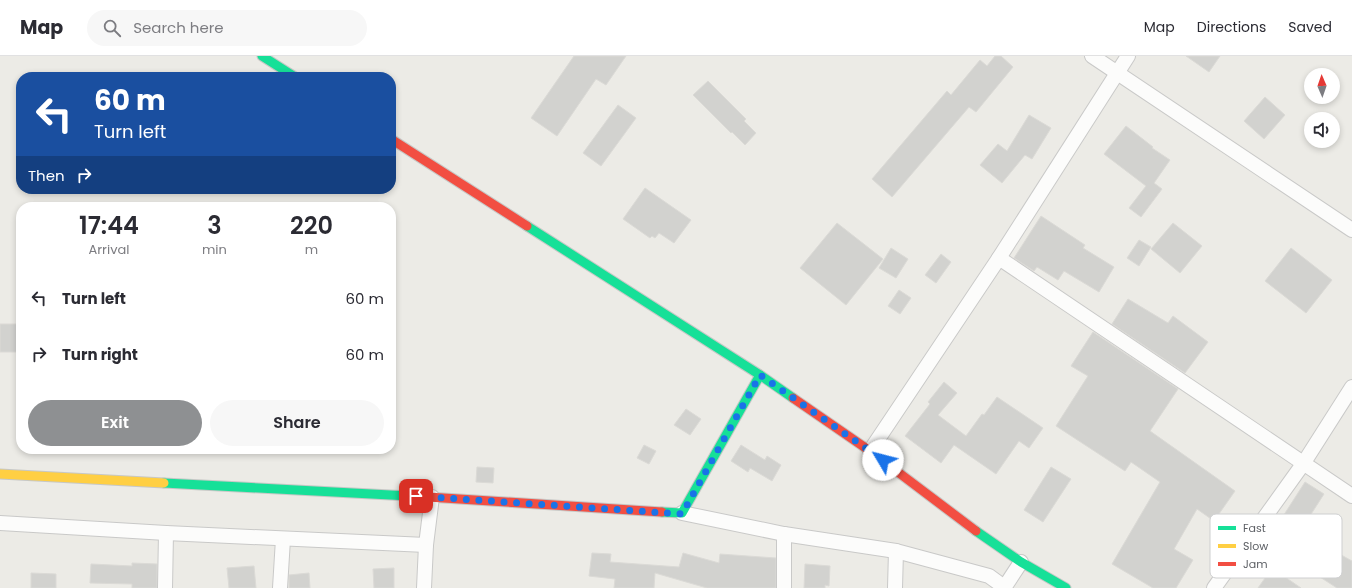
<!DOCTYPE html>
<style>
:root{--surface:#fff;--page:#f7f7f7;--text:#2b2b33;--muted:#7c7c81;--line:#e1e1e2;--accent:#8e9092}
body{margin:0;font-family:Poppins,sans-serif;background:var(--page);color:var(--text);height:100vh;display:flex;flex-direction:column;font-size:15px;white-space:nowrap}
*{box-sizing:border-box;margin:0}
p{font-size:13px;color:var(--muted)}
.icon{flex:none;width:22px;height:22px;fill:none;stroke:currentColor;stroke-width:2;stroke-linecap:round;stroke-linejoin:round}
.map{position:relative;flex:1;overflow:hidden}
.sheet{position:absolute;left:16px;top:146px;width:380px;height:252px;display:flex;flex-direction:column;background:var(--surface);border-radius:16px;box-shadow:0 2px 6px #0003}
.sheet>*{flex:none}
.top-card{position:absolute;left:16px;top:16px;width:380px;height:122px;border-radius:16px;box-shadow:0 2px 6px #0003;background:#1a4fa0;color:#fff;overflow:hidden}
.needle{width:26px;rotate:358deg}
.fabs{position:absolute;left:1304px;top:12px;display:grid;gap:8px}
.fabs a{display:grid;place-items:center;width:36px;height:36px;border-radius:50%;background:var(--surface);box-shadow:0 2px 6px #0003;font-size:20px}
.pin{position:absolute;display:grid;place-items:center;width:34px;height:34px;color:#fff;margin:-17px;border-radius:8px;box-shadow:0 2px 6px #0006}
.me{position:absolute;width:44px;margin:-22px;rotate:307deg;stroke-linejoin:round;filter:drop-shadow(0 0 3px #0008)}
.turn{display:flex;align-items:center;gap:14px;height:84px;padding:0 12px;font-size:18px}
.turn .icon{width:52px;height:52px;stroke-width:2.5}
.turn b{display:block;font-size:28px;line-height:34px}
.then{display:flex;align-items:center;height:38px;padding:0 12px;background:#0003;gap:8px;font-size:15px}
.eta{display:flex;justify-content:space-evenly;align-items:center;height:68px;text-align:center}
.eta b{font-size:24px;font-weight:600;line-height:28px}
.cta{display:flex;gap:8px;margin-top:auto;padding:8px 12px}
.cta a{flex:1;height:46px;border-radius:24px;background:var(--accent);color:#fff;font-size:16px;font-weight:600;line-height:46px;text-align:center}
.cta a+a{background:var(--page);color:var(--text)}
ul{padding:0;list-style:none}
li{display:flex;align-items:center;gap:12px;height:56px;padding:0 12px}
li div{flex:1}
li b{display:block;font-size:15px}
li em{font-style:normal}
header{display:flex;align-items:center;gap:24px;box-sizing:border-box;height:56px;padding:0 20px;background:var(--surface);border-bottom:1px solid var(--line)}
header strong{font-size:19px}
nav{display:flex;gap:22px;margin-inline-start:auto;font-size:14px}
.search{width:280px;height:36px;background:var(--page);display:flex;align-items:center;gap:10px;box-sizing:border-box;padding:0 14px;border-radius:22px;color:var(--muted);font-size:15px}
.map>svg:first-child{display:block}
</style>
<header>
<strong>Map</strong>
<div class="search"><svg class="icon" aria-label="search" viewBox="0 0 24 24"><circle cx="10" cy="10" r="6"/><path d="M15 15l6 6"/></svg>Search here</div>
<nav><a>Map</a><a>Directions</a><a>Saved</a></nav>
</header>
<div class="map">
<svg width="1352" height="532" viewBox="0 0 1352 532">
<rect width="100%" height="100%" fill="#ecebe6"/>
<!-- building -->
<g fill="#d2d2cf" stroke="#dbdad6">
<polygon points="574,0 626,0 606,29 596,23 557,80 531,62"/>
<polygon points="995,0 1001,0 1013,11 976,56 969,51 892,141 872,123 947,35 951,39 980,4 987,10"/>
<polygon points="1186,0 1220,0 1209,16"/>
<polygon points="708,25 746,63 744,65 756,77 745,89 732,76 731,77 693,39"/>
<polygon points="1265,41 1285,59 1264,83 1244,65"/>
<polygon points="618,49 636,62 601,110 583,97"/>
<polygon points="1029,59 1051,72 1032,103 1025,99 1002,127 980,109 998,88 1007,95"/>
<polygon points="1126,70 1153,91 1152,92 1170,104 1154,127 1162,133 1141,161 1129,152 1146,130 1104,98"/>
<polygon points="645,132 691,164 674,187 659,177 655,182 652,180 650,182 623,163"/>
<polygon points="1041,160 1085,189 1083,192 1114,211 1099,236 1064,215 1058,224 1037,211 1034,215 1014,202"/>
<polygon points="837,167 883,203 846,249 800,212"/>
<polygon points="1173,167 1202,190 1180,217 1151,193"/>
<polygon points="1139,184 1151,191 1139,210 1127,202"/>
<polygon points="891,192 908,203 896,222 879,212"/>
<polygon points="1291,192 1332,224 1306,257 1265,225"/>
<polygon points="941,198 951,206 936,227 925,219"/>
<polygon points="899,234 911,242 900,258 888,250"/>
<polygon points="1128,243 1168,267 1173,260 1208,286 1185,317 1112,268"/>
<rect x="0" y="268" width="17" height="28"/>
<polygon points="1093,276 1178,333 1150,375 1235,435 1214,465 1197,453 1174,493 1193,504 1176,532 1153,532 1112,508 1160,426 1131,406 1125,415 1056,370 1088,320 1071,310"/>
<polygon points="944,326 957,337 938,359 966,380 982,358 984,359 997,341 1043,372 1029,392 1019,385 996,418 954,389 941,407 905,380 930,348 928,346"/>
<polygon points="686,353 701,363 690,379 674,369"/>
<polygon points="644,389 656,395 649,408 637,402"/>
<polygon points="741,389 765,404 767,400 781,409 772,425 750,412 748,416 731,405"/>
<polygon points="477,411 494,412 493,427 476,426"/>
<polygon points="1051,411 1071,423 1043,466 1024,454"/>
<polygon points="1305,426 1324,438 1290,491 1271,479"/>
<polygon points="1328,485 1339,492 1336,496 1352,505 1352,532 1337,532 1309,514"/>
<polygon points="592,497 611,498 610,506 679,511 683,497 719,507 720,498 776,502 776,532 707,532 655,517 654,532 614,532 615,523 589,520"/>
<polygon points="132,507 157,508 157,532 132,532 132,528 90,527 91,508 132,510"/>
<polygon points="805,508 830,510 829,530 825,529 825,532 804,532"/>
<polygon points="254,510 256,532 229,532 227,512"/>
<polygon points="394,512 394,532 374,532 373,513"/>
<polygon points="1272,512 1301,532 1258,532"/>
<polygon points="31,517 56,518 56,532 31,532"/>
<polygon points="309,517 310,532 289,532 289,519"/>
</g>
<g fill="none" stroke-linecap="round" stroke-linejoin="round">
<defs>
<g id="street">
<polyline points="1092,0 1352,174"/>
<polyline points="999,202 1352,440"/>
<polyline points="870,395 999,202 1128,0"/>
<polyline points="682,457 784,478 896,495 989,520 1004,531"/>
<polyline points="0,467 166,477 426,489"/>
<polyline points="784,478 784,532"/>
<polyline points="165,532 166,477"/>
<polyline points="280,532 283,483"/>
<polyline points="424,532 426,489 432,441"/>
<polyline points="895,532 896,495"/>
<polyline points="1004,532 1021,506"/>
<polyline points="1214,532 1303,408 1352,331"/>
</g>
<g id="fast">
<polyline points="262,0 295,21"/>
<polyline points="527,170 760,319 793,342"/>
<polyline points="164,427 428,441"/>
<polyline points="662,456 682,457 760,319"/>
<polyline points="976,475 1021,506 1066,532"/>
</g>
<polyline id="slow" points="0,418 164,427"/>
<g id="jam">
<polyline points="391,83 527,170"/>
<polyline points="793,342 870,395 976,475"/>
<polyline points="428,441 662,456"/>
</g>
</defs>
<!-- street casing -->
<use href="#street" stroke="#c9c9c8" stroke-width="16"/>
<!-- fast casing -->
<use href="#fast" stroke="#c7c8c6" stroke-width="11"/>
<!-- slow casing -->
<use href="#slow" stroke="#c7c8c6" stroke-width="11"/>
<!-- jam casing -->
<use href="#jam" stroke="#c7c8c6" stroke-width="11"/>
<!-- street -->
<use href="#street" stroke="#fcfcfb" stroke-width="14"/>
<!-- fast -->
<use href="#fast" stroke="#16e098" stroke-width="9"/>
<!-- slow -->
<use href="#slow" stroke="#ffcf43" stroke-width="9"/>
<!-- jam -->
<use href="#jam" stroke="#f24e42" stroke-width="9"/>
</g>
<g fill="none" stroke-linecap="round" stroke-linejoin="round">
<!-- route -->
<polyline stroke="#1a73e8" stroke-width="7" stroke-dasharray="0 12.6" points="416,440 682,458 760,319 883,404"/>
</g>
<!-- legend -->
<rect x="1210" y="458" width="132" height="64" rx="6" fill="#fff" stroke="#cecfd0" stroke-width="1"/>
<rect x="1218" y="470" width="18" height="4" fill="#16e098"/>
<rect x="1218" y="488" width="18" height="4" fill="#ffcf43"/>
<rect x="1218" y="506" width="18" height="4" fill="#f24e42"/>
<g font-size="11" fill="#5c5f64">
<text x="1243" y="476">Fast</text>
<text x="1243" y="494">Slow</text>
<text x="1243" y="512">Jam</text>
</g>
</svg>
<div class="fabs">
<a><svg class="needle" viewBox="-14 -14 28 28"><path d="M0-13l5 13h-10z" fill="#e53935"/><path d="M0 13l5-13h-10z" fill="#7c7c81"/></svg></a>
<a><svg class="icon" aria-label="sound" viewBox="0 0 24 24"><path d="M4 9h4l5-4v14l-5-4H4zM17 9q2 3 0 6"/></svg></a>
</div>
<div class="pin" style="left:416px;top:440px;background:#d93025"><svg class="icon" aria-label="arrive" viewBox="0 0 24 24"><path d="M6 21V4h12l-3 4 3 4H6"/></svg></div>
<svg class="me" style="left:883px;top:404px" viewBox="-20 -20 40 40"><circle r="19" fill="#fff"/><path d="M0-13L10 11 0 6-10 11z" fill="#1a73e8"/></svg>
<div class="top-card">
<div class="turn"><svg class="icon" aria-label="left" viewBox="0 0 24 24"><path d="M17 20v-9H6M10 6l-5 5 5 5"/></svg><div><b>60 m</b>Turn left</div></div>
<div class="then">Then<svg class="icon" aria-label="right" viewBox="0 0 24 24"><path d="M7 20v-9h11M14 6l5 5-5 5"/></svg></div>
</div>
<section class="sheet">
<div class="eta">
<div><b>17:44</b><p>Arrival</p></div>
<div><b>3</b><p>min</p></div>
<div><b>220</b><p>m</p></div>
</div>
<ul>
<li><svg class="icon" aria-label="left" viewBox="0 0 24 24"><path d="M17 20v-9H6M10 6l-5 5 5 5"/></svg><div><b>Turn left</b></div><em>60 m</em></li>
<li><svg class="icon" aria-label="right" viewBox="0 0 24 24"><path d="M7 20v-9h11M14 6l5 5-5 5"/></svg><div><b>Turn right</b></div><em>60 m</em></li>
</ul>
<div class="cta"><a>Exit</a><a>Share</a></div>
</section>
</div>
